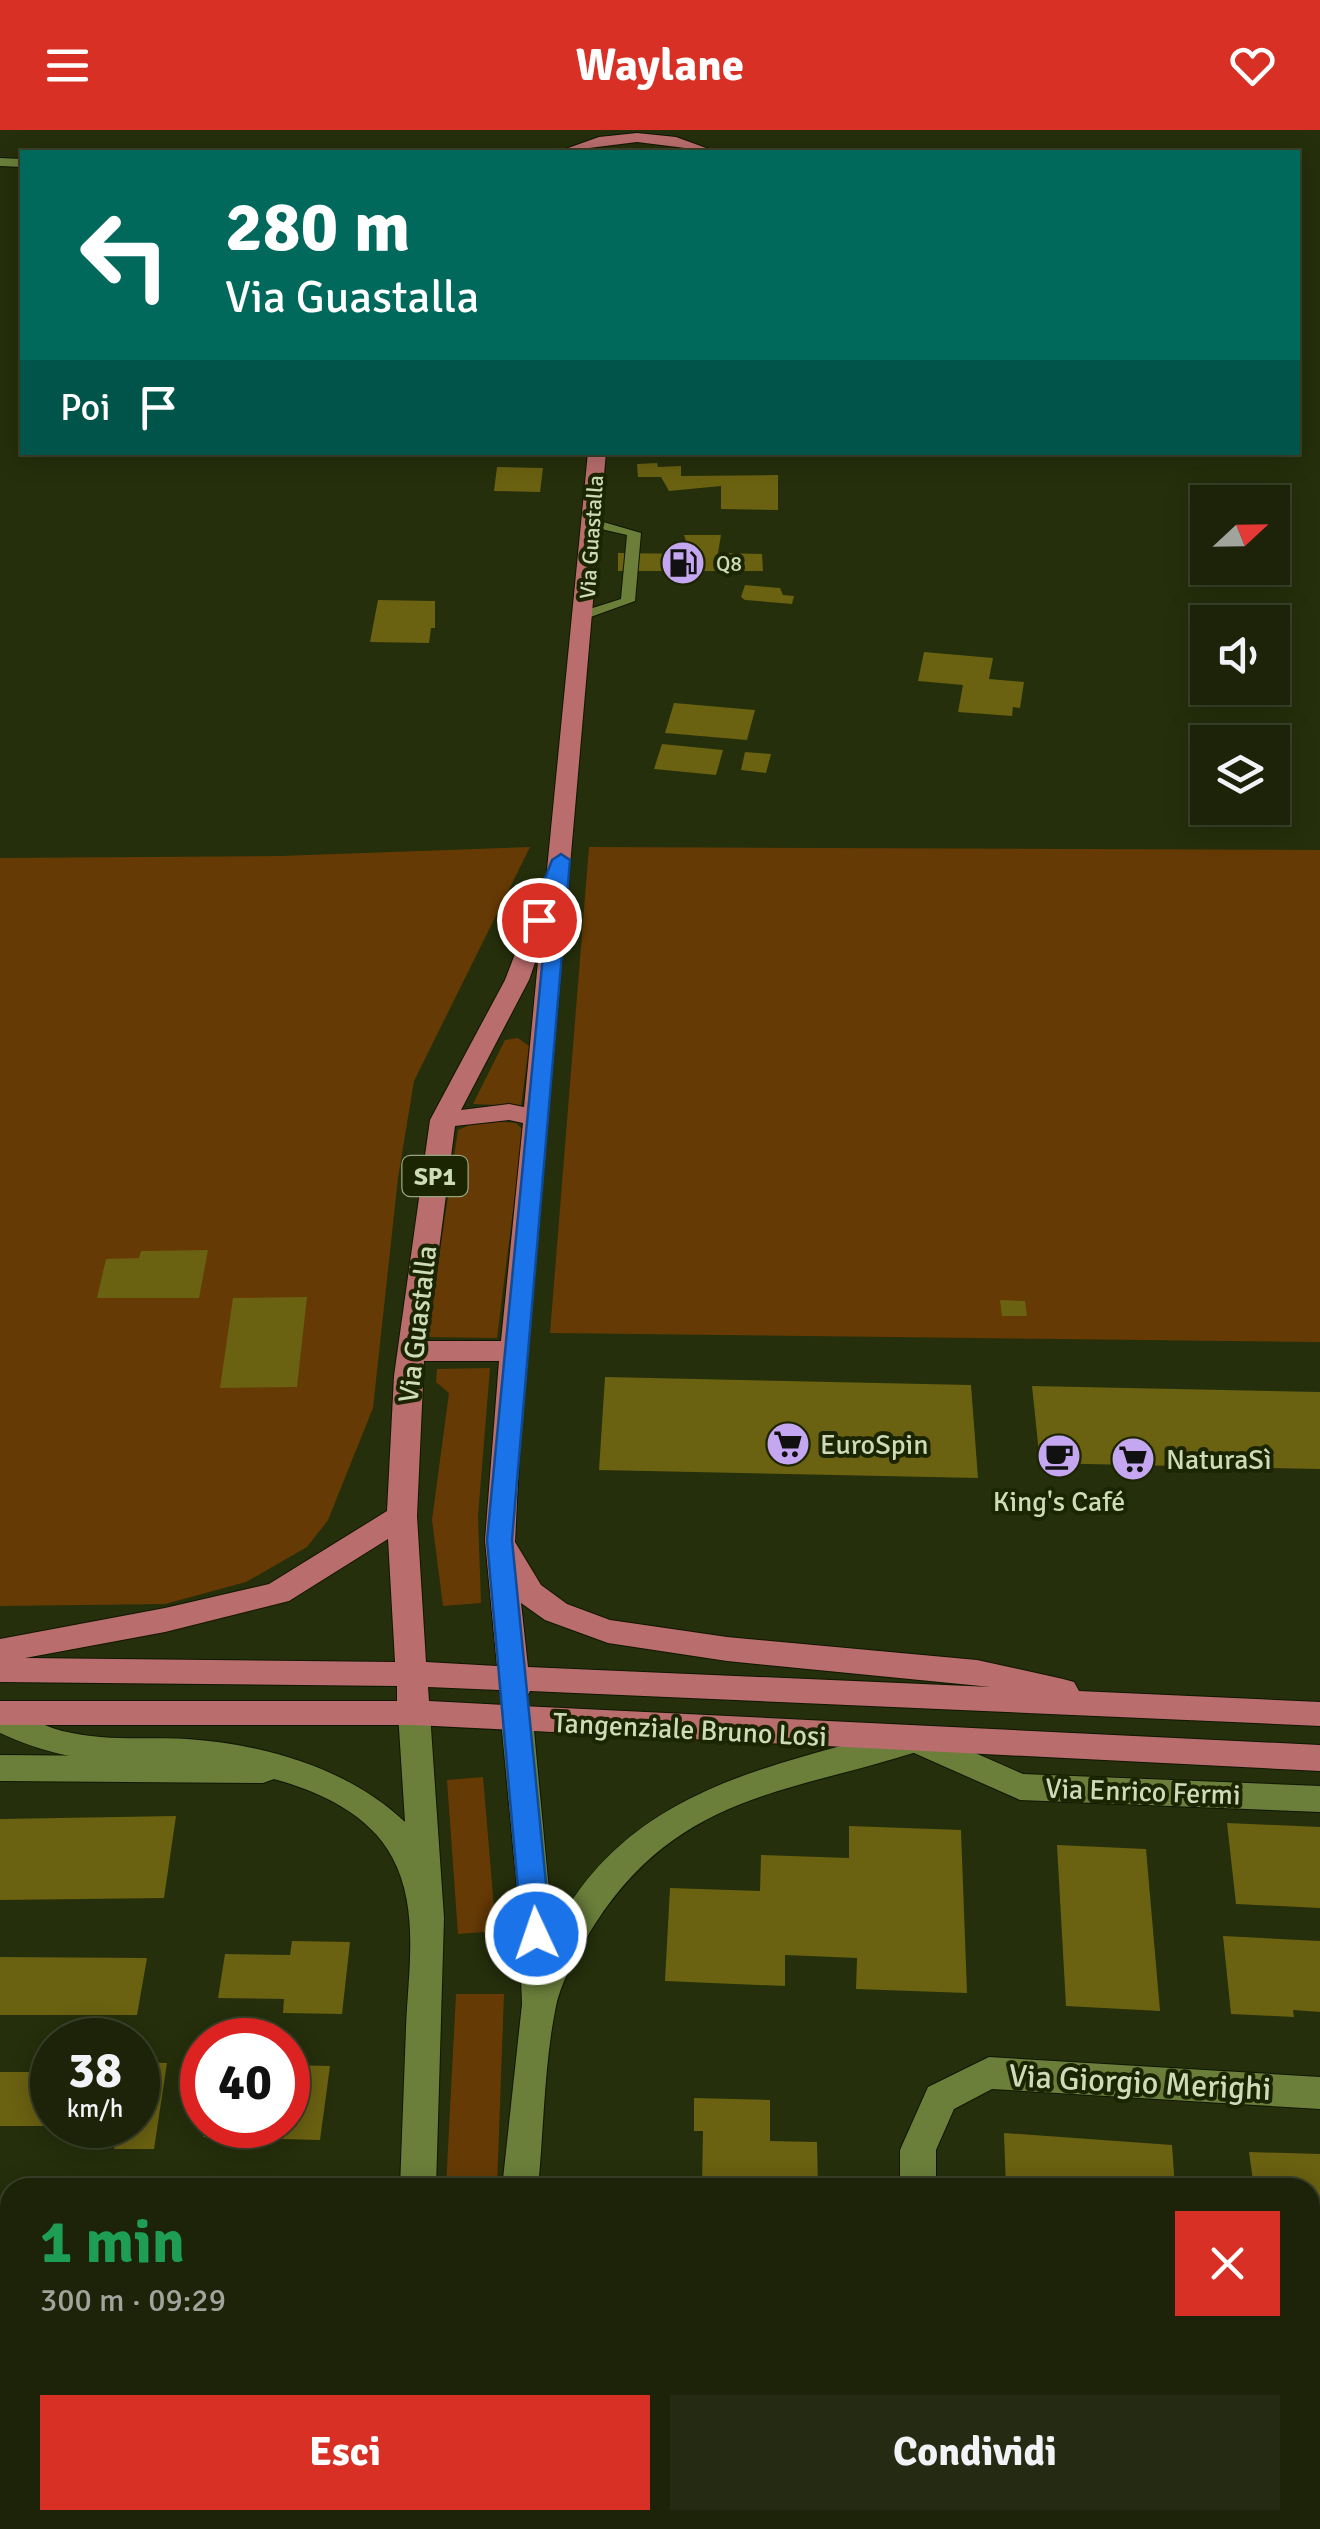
<!DOCTYPE html>
<html lang="it">
<meta charset="utf-8">
<style>
:root{--surface:#1c2308;--page:#252b12;--text:#f1f3f6;--muted:#a0a49c;--line:#3a4029;--accent:#d93025}
body{margin:0;font-family:Signika,sans-serif;background:var(--page);color:var(--text);height:100vh;display:flex;flex-direction:column;font-size:38px;white-space:nowrap}
*{box-sizing:border-box;margin:0}
p{font-size:32px;color:var(--muted)}
.icon{flex:none;width:55px;height:55px;fill:none;stroke:currentColor;stroke-width:2;stroke-linecap:round;stroke-linejoin:round}
.map{position:relative;flex:1;overflow:hidden}
.drawer{position:absolute;left:0px;top:2048px;width:1320px;height:352px;display:flex;flex-direction:column;background:var(--surface);border-radius:30px 30px 0 0;box-shadow:0 5px 25px #0003,0 0 0 2px var(--line)}
.drawer>*{flex:none}
.top-card{position:absolute;left:20px;top:20px;width:1280px;height:305px;border-radius:0px;box-shadow:0 5px 25px #0003,0 0 0 2px var(--line);background:#00695c;color:#fff;overflow:hidden}
.needle{width:65px;rotate:68deg}
.fabs{position:absolute;left:1190px;top:355px;display:grid;gap:20px}
.fabs a{display:grid;place-items:center;width:100px;height:100px;border-radius:0px;background:var(--surface);box-shadow:0 5px 25px #0003,0 0 0 2px var(--line);font-size:50px}
.speed{position:absolute;left:30px;top:1888px;display:flex;gap:20px;font-size:50px;font-weight:700;text-align:center}
.speed>*{display:grid;place-content:center;width:130px;height:130px;border-radius:50%;background:var(--surface);box-shadow:0 5px 25px #0003,0 0 0 2px var(--line);line-height:1}
.speed small{font-size:25px;font-weight:400}
.speed .limit{border:15px solid #d22;background:#fff;color:#111}
.pin{position:absolute;display:grid;place-items:center;width:85px;height:85px;color:#fff;margin:-42px;border:5px solid #fff;border-radius:50%;box-shadow:0 2px 10px #0007}
.me{position:absolute;width:110px;margin:-55px;rotate:357deg;stroke-linejoin:round;filter:drop-shadow(0 0 8px #0008)}
.turn{display:flex;align-items:center;gap:35px;height:210px;padding:0 40px;font-size:45px}
.turn .icon{width:130px;height:130px;stroke-width:2.5}
.turn b{display:block;font-size:70px;line-height:85px}
.then{display:flex;align-items:center;height:95px;padding:0 40px;background:#0003;gap:20px;font-size:38px}
.round{display:grid;place-items:center;flex:none;width:105px;height:105px;border-radius:0px;background:var(--page)}
.head{display:flex;align-items:center;justify-content:space-between;height:170px;padding:0 40px}
h1{font-size:60px;font-weight:700;line-height:75px;color:#1e9e55}
.action{display:flex;gap:20px;margin-top:auto;padding:20px 40px}
.action a{flex:1;height:115px;border-radius:0px;background:var(--accent);color:#fff;font-size:40px;font-weight:700;line-height:115px;text-align:center}
.action a+a{background:var(--page);color:var(--text)}
header{display:flex;justify-content:space-between;align-items:center;height:130px;padding:0 40px;background:var(--accent);color:#fff;font-size:45px;font-weight:700}
.map>svg:first-child{display:block}
</style>
<header><svg class="icon" aria-label="menu" viewBox="0 0 24 24"><path d="M4 6h16M4 12h16M4 18h16"/></svg>Waylane<svg class="icon" aria-label="heart" viewBox="0 0 24 24"><path d="M12 20l-8-8c-3-5 5-10 8-4 3-6 11-1 8 4z"/></svg></header>
<div class="map">
<svg width="1320" height="2399" viewBox="0 0 1320 2399">
<rect width="100%" height="100%" fill="#252f0b"/>
<!-- green -->
<g fill="#663a04">
<polygon points="530,717 414,951 398,1048 373,1278 328,1390 307,1417 246,1452 165,1474 0,1476 0,728 281,726"/>
<polygon points="589,717 1320,720 1320,1212 550,1203"/>
<polygon points="518,908 529,916 521,976 473,974 505,910"/>
<polygon points="481,990 516,993 523,1000 497,1208 427,1207 458,1000"/>
<polygon points="490,1238 478,1386 481,1473 443,1476 432,1390 449,1263 436,1252 437,1239"/>
<polygon points="483,1647 496,1801 458,1804 447,1650"/>
<polygon points="456,1864 504,1864 497,2057 446,2057"/>
</g>
<!-- building -->
<g fill="#6a6111">
<polygon points="657,333 658,337 681,336 681,346 778,345 778,380 721,379 721,356 669,361 661,347 638,347 637,334"/>
<polygon points="497,337 543,338 540,362 494,361"/>
<polygon points="684,405 721,405 718,423 762,424 763,441 618,441 618,423 690,424"/>
<polygon points="745,455 780,458 783,465 794,466 792,474 745,470 741,467"/>
<polygon points="378,470 435,471 435,498 431,498 429,513 370,512"/>
<polygon points="924,522 993,528 989,549 1024,552 1020,578 1013,577 1012,586 958,582 963,555 918,551"/>
<polygon points="674,573 755,580 747,610 665,603"/>
<polygon points="662,614 723,620 716,645 654,639"/>
<polygon points="745,622 771,624 766,643 741,640"/>
<polygon points="208,1120 199,1168 97,1168 106,1129 139,1128 141,1121"/>
<polygon points="307,1167 297,1257 220,1258 233,1168"/>
<polygon points="1000,1170 1025,1171 1027,1186 1002,1186"/>
<polygon points="605,1247 971,1255 978,1348 599,1340"/>
<polygon points="1032,1256 1320,1262 1320,1339 1040,1333"/>
<polygon points="176,1686 164,1768 0,1770 0,1689"/>
<polygon points="1227,1693 1320,1697 1320,1778 1236,1774"/>
<polygon points="849,1696 961,1700 967,1863 856,1859 857,1828 785,1825 785,1856 665,1851 670,1758 760,1761 761,1725 849,1728"/>
<polygon points="1057,1715 1146,1719 1160,1881 1066,1876"/>
<polygon points="1223,1806 1320,1811 1320,1882 1293,1880 1294,1887 1231,1884"/>
<polygon points="292,1811 350,1812 342,1884 283,1883 284,1869 218,1868 225,1824 290,1825"/>
<polygon points="0,1827 147,1828 137,1885 0,1885"/>
<polygon points="138,1932 167,1933 154,2019 114,2019 119,1995 138,1995"/>
<polygon points="288,1935 330,1936 320,2010 203,2007 205,1995 288,1995"/>
<rect x="0" y="1942" width="52" height="54"/>
<polygon points="694,1968 770,1970 770,2011 817,2012 818,2058 702,2058 703,2001 694,2001"/>
<polygon points="1004,2003 1172,2015 1175,2058 1006,2058"/>
<polygon points="1249,2022 1320,2024 1320,2105 1310,2104 1310,2058 1254,2058"/>
<rect x="0" y="2070" width="10" height="146"/>
<polygon points="1310,2177 1320,2178 1320,2276 1310,2276"/>
</g>
<g fill="none" stroke-linecap="round" stroke-linejoin="round">
<defs>
<polygon id="service" points="593,389 641,403 635,471 585,489 580,488 580,482 621,469 627,405 588,396 586,393"/>
<g id="minor">
<polygon points="916,1597 1023,1644 1320,1656 1320,1682 1020,1670 905,1619 900,1610 905,1601"/>
<polygon points="0,1625 263,1627 274,1631 279,1640 274,1649 263,1653 0,1651"/>
<polygon points="989,1927 1320,1947 1320,1979 992,1959 954,1979 936,2020 936,2058 900,2058 900,2020 928,1957"/>
<polygon points="0,2302 10,2302 10,2342 0,2340"/>
<polygon points="1310,2356 1320,2357 1320,2397 1296,2390 1310,2390"/>
<polygon points="1172,2390 1212,2390 1213,2399 1173,2399"/>
</g>
<g id="tertiary">
<polygon points="0,28 22,29 22,37 0,36"/>
<path d="M 414,1571 L 425,1574 L 430,1583 L 444,1788 L 436,2058 L 400,2058 C 402,2004 404,1951 406,1898 C 408,1843 420,1778 392,1727 C 359,1664 264,1642 200,1636 C 119,1628 79,1639 0,1603 L 0,1577 C 24,1584 46,1599 72,1603 C 110,1611 148,1607 187,1609 C 264,1614 348,1638 405,1692 L 398,1583 L 403,1574 Z"/>
<path d="M 517,1578 L 528,1581 L 533,1590 L 553,1803 C 613,1685 718,1649 837,1617 C 863,1610 901,1593 926,1601 L 931,1610 L 926,1619 C 792,1663 680,1662 595,1794 C 580,1818 562,1849 556,1876 C 544,1934 544,1998 538,2058 L 502,2058 L 522,1874 L 518,1769 L 501,1590 L 506,1581 Z"/>
<polygon points="366,2390 410,2390 413,2399 370,2399"/>
<polygon points="501,2390 546,2390 542,2399 498,2399"/>
</g>
<g id="primary">
<polygon points="637,3 676,7 717,22 637,12 557,22 599,7"/>
<path d="M 588,322 L 606,322 L 520,1311 L 515,1412 L 541,1455 L 567,1474 L 610,1490 L 727,1507 L 977,1530 L 1063,1549 L 1074,1552 L 1079,1561 L 1320,1572 L 1320,1596 L 530,1561 L 522,1576 L 1320,1615 L 1320,1641 L 414,1595 L 0,1595 L 0,1571 L 397,1571 L 397,1556 L 0,1552 L 0,1509 L 165,1478 L 269,1454 L 387,1381 L 394,1246 L 430,990 L 505,850 L 537,766 L 545,760 ZM 539,821 L 524,977 L 509,974 L 461,980 L 529,850 ZM 509,990 L 523,993 L 501,1211 L 427,1211 L 455,996 ZM 424,1231 L 499,1231 L 485,1410 L 497,1536 L 426,1532 L 417,1386 ZM 388,1409 L 395,1532 L 25,1528 L 165,1502 L 289,1471 ZM 521,1473 L 545,1490 L 608,1513 L 727,1531 L 991,1557 L 528,1537 ZM 428,1557 L 499,1560 L 505,1575 L 429,1571 Z"/>
</g>
</defs>
<!-- service casing -->
<use href="#service" stroke="#101603" stroke-width="2"/>
<!-- minor casing -->
<use href="#minor" stroke="#101603" stroke-width="2"/>
<!-- tertiary casing -->
<use href="#tertiary" stroke="#101603" stroke-width="2"/>
<!-- primary casing -->
<use href="#primary" stroke="#101603" stroke-width="2"/>
<!-- service -->
<use href="#service" fill="#6b7f3b" fill-rule="evenodd"/>
<!-- minor -->
<use href="#minor" fill="#6b7f3b" fill-rule="evenodd"/>
<!-- tertiary -->
<use href="#tertiary" fill="#6b7f3b" fill-rule="evenodd"/>
<!-- primary -->
<use href="#primary" fill="#b96e6d" fill-rule="evenodd"/>
</g>
<!-- route -->
<polygon fill="#1a73e8" stroke="#114b97" stroke-width="2.5" points="561,724 570,730 512,1410 551,1804 546,1813 536,1816 527,1813 522,1804 487,1410 546,794 532,794 529,790 552,730"/>
<!-- icons -->
<defs>
<symbol id="fuel-disc" viewBox="-11 -11 22 22"><circle r="9.5" fill="#c5a6f0" stroke="#1c2502"/><path d="M-5.5-6h7V0h2V4h1.3V-2.5L3-4.5l.8-.8L6-3V5H2.5V1h-1V6h-7ZM-4.2-4.7v3.2H.2V-4.7Z" fill="#111"/></symbol>
<symbol id="supermarket-disc" viewBox="-11 -11 22 22"><circle r="9.5" fill="#c5a6f0" stroke="#1c2502"/><path d="M-6-5.5h2.5l.6 2H6L4.5 2H-2.5L-4.4-4H-6ZM-1.5 3.2a1.3 1.3 0 1 0 .1 0ZM3 3.2a1.3 1.3 0 1 0 .1 0Z" fill="#111"/></symbol>
<symbol id="cafe-disc" viewBox="-11 -11 22 22"><circle r="9.5" fill="#c5a6f0" stroke="#1c2502"/><path d="M-5.5-4.5H6V0H3Q3 3.5 0 3.5H-2.5Q-5.5 3.5-5.5 0ZM3-3.2v2h1.7v-2ZM-6 4.5H4V6H-6Z" fill="#111"/></symbol>
</defs>
<g fill-rule="evenodd">
<use href="#fuel-disc" x="658" y="408" width="50" height="50"/>
<use href="#supermarket-disc" x="763" y="1289" width="50" height="50"/>
<use href="#cafe-disc" x="1034" y="1301" width="50" height="50"/>
<use href="#supermarket-disc" x="1108" y="1304" width="50" height="50"/>
</g>
<g text-anchor="middle" stroke-width="8" stroke-linejoin="round" paint-order="stroke">
<!-- far-street labels -->
<g font-size="22" fill="#cedbb8" stroke="#1c2502">
<text transform="translate(591 407) rotate(-86)" y="8">Via Guastalla</text>
</g>
<!-- far-poi labels -->
<g font-size="22" fill="#cedbb8" stroke="#1c2502" text-anchor="start">
<text x="716" y="441">Q8</text>
</g>
<!-- shield labels -->
<rect fill="#1c2502" stroke="#99a481" stroke-width="2.5" x="402.5" y="1026" width="65" height="40" rx="8"/>
<g font-size="25" font-weight="bold" fill="#cedbb8">
<text x="435" y="1055">SP1</text>
</g>
<!-- street labels -->
<g font-size="28" fill="#cedbb8" stroke="#1c2502">
<text transform="translate(417 1194) rotate(-83)" y="10">Via Guastalla</text>
<text transform="translate(690 1599) rotate(3)" y="10">Tangenziale Bruno Losi</text>
<text transform="translate(1143 1661) rotate(2)" y="10">Via Enrico Fermi</text>
</g>
<!-- poi labels -->
<g font-size="28" fill="#cedbb8" stroke="#1c2502" text-anchor="start">
<text x="820" y="1324">EuroSpin</text>
<text x="1166" y="1339">NaturaSì</text>
<text x="1059" y="1381" text-anchor="middle">King's Café</text>
</g>
<!-- near-street labels -->
<g font-size="32" fill="#cedbb8" stroke="#1c2502">
<text transform="translate(1140 1952) rotate(3)" y="11">Via Giorgio Merighi</text>
</g>
</g>
</svg>
<div class="fabs">
<a><svg class="needle" viewBox="-14 -14 28 28"><path d="M0-13l5 13h-10z" fill="#e53935"/><path d="M0 13l5-13h-10z" fill="#a0a49c"/></svg></a>
<a><svg class="icon" aria-label="sound" viewBox="0 0 24 24"><path d="M4 9h4l5-4v14l-5-4H4zM17 9q2 3 0 6"/></svg></a>
<a><svg class="icon" aria-label="layers" viewBox="0 0 24 24"><path d="M12 4l9 5-9 5-9-5zM3 14l9 5 9-5"/></svg></a>
</div>
<div class="speed"><div>38<small>km/h</small></div><div class="limit">40</div></div>
<div class="pin" style="left:539px;top:790px;background:#d93025"><svg class="icon" aria-label="arrive" viewBox="0 0 24 24"><path d="M6 21V4h12l-3 4 3 4H6"/></svg></div>
<svg class="me" style="left:536px;top:1804px" viewBox="-20 -20 40 40"><circle r="17" fill="#1a73e8" stroke="#fff" stroke-width="3"/><path d="M0-11L8 9 0 5-8 9z" fill="#fff"/></svg>
<div class="top-card">
<div class="turn"><svg class="icon" aria-label="left" viewBox="0 0 24 24"><path d="M17 20v-9H6M10 6l-5 5 5 5"/></svg><div><b>280 m</b>Via Guastalla</div></div>
<div class="then">Poi<svg class="icon" aria-label="arrive" viewBox="0 0 24 24"><path d="M6 21V4h12l-3 4 3 4H6"/></svg></div>
</div>
<section class="drawer">
<div class="head"><div><h1>1 min</h1><p>300 m · 09:29</p></div><a class="round" style="background:#d93025;color:#fff"><svg class="icon" aria-label="close" viewBox="0 0 24 24"><path d="M6 6l12 12M18 6L6 18"/></svg></a></div>
<div class="action"><a>Esci</a><a>Condividi</a></div>
</section>
</div>
